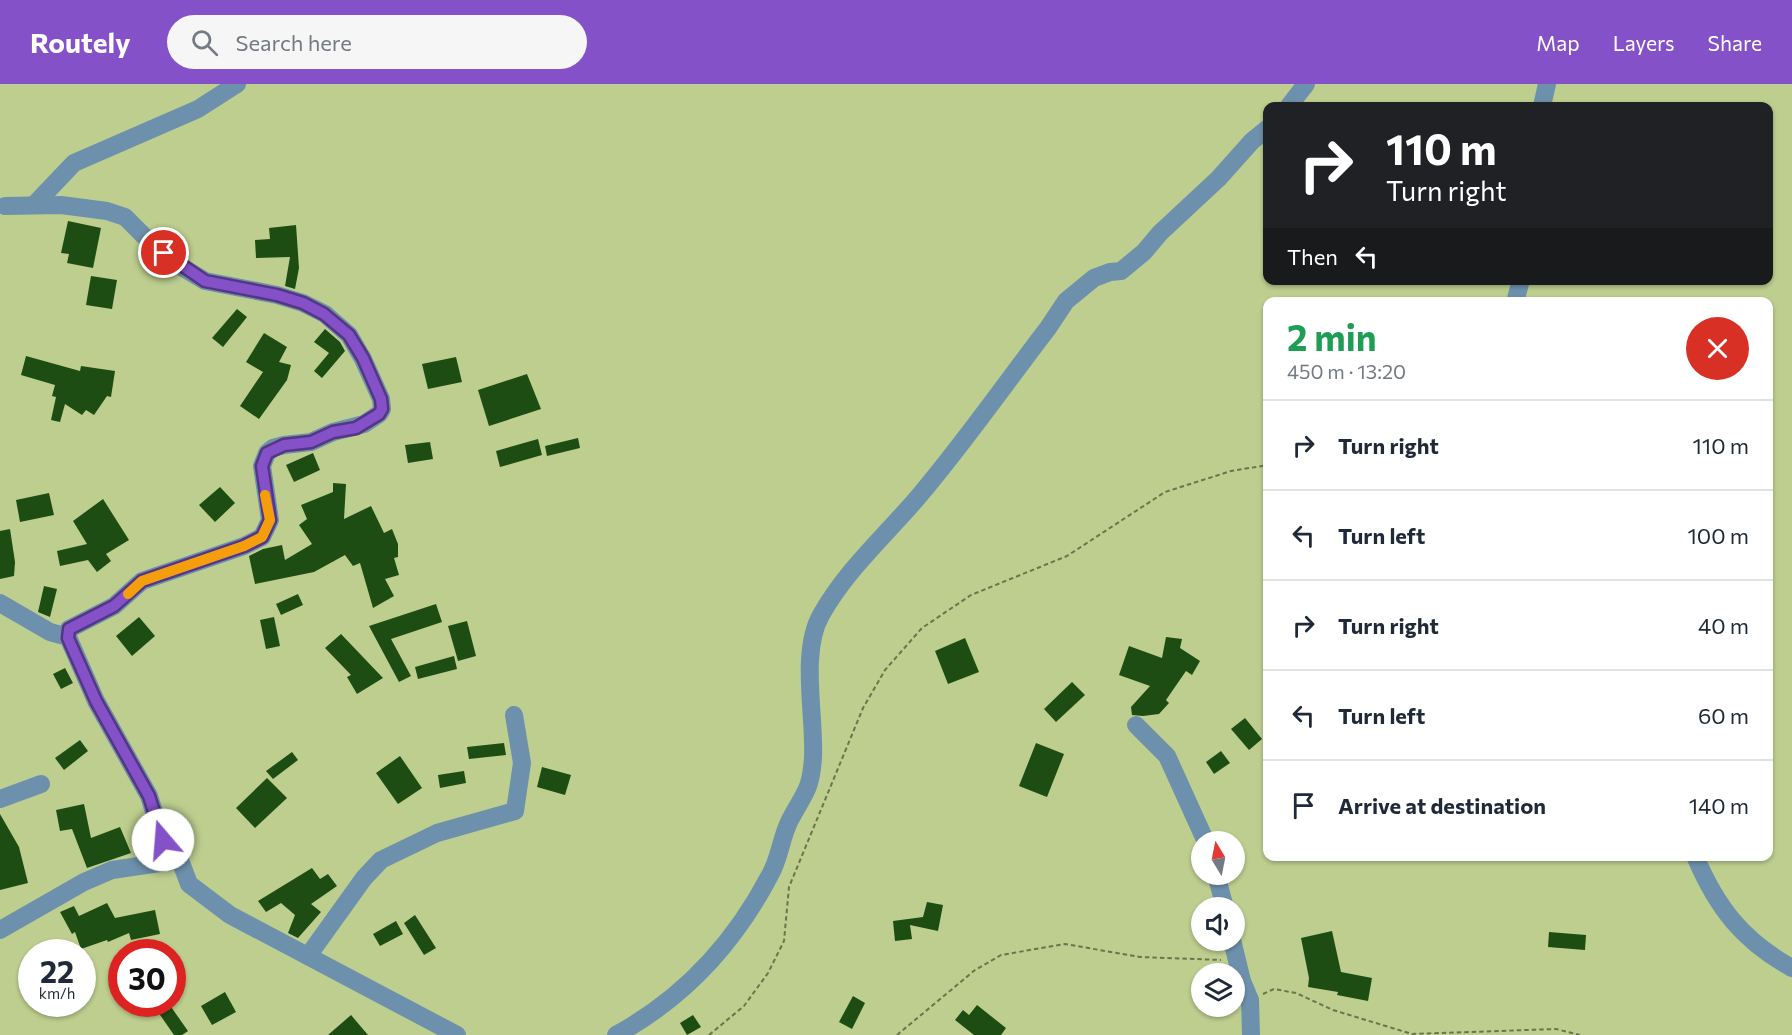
<!DOCTYPE html>
<meta charset="utf-8">
<style>
:root{--surface:#fff;--page:#f6f6f7;--text:#1f2937;--muted:#747a83;--line:#e0e1e3;--accent:#8551c9}
body{margin:0;font-family:Commissioner,sans-serif;background:var(--page);color:var(--text);height:100vh;display:flex;flex-direction:column;font-size:22px;white-space:nowrap}
*{box-sizing:border-box;margin:0}
p{font-size:20px;color:var(--muted)}
.icon{flex:none;width:33px;height:33px;fill:none;stroke:currentColor;stroke-width:2;stroke-linecap:round;stroke-linejoin:round}
.map{position:relative;flex:1;overflow:hidden}
.details{position:absolute;left:1263px;top:213px;width:510px;height:564px;display:flex;flex-direction:column;background:var(--surface);border-radius:12px;box-shadow:0 2px 4px #0004}
.details>*{flex:none}
.hud{position:absolute;left:1263px;top:18px;width:510px;height:183px;border-radius:12px;box-shadow:0 2px 4px #0004;background:#202124;color:#fff;overflow:hidden}
.needle{width:39px;rotate:350deg}
.controls{position:absolute;left:1191px;top:747px;display:grid;gap:12px}
.controls a{display:grid;place-items:center;width:54px;height:54px;border-radius:50%;background:var(--surface);box-shadow:0 2px 4px #0004;font-size:30px}
.speed{position:absolute;left:18px;top:855px;display:flex;gap:12px;font-size:30px;font-weight:700;text-align:center}
.speed>*{display:grid;place-content:center;width:78px;height:78px;border-radius:50%;background:var(--surface);box-shadow:0 2px 4px #0004;line-height:1}
.speed small{font-size:15px;font-weight:400}
.speed .limit{border:9px solid #d22;background:#fff;color:#111}
.pin{position:absolute;display:grid;place-items:center;width:51px;height:51px;color:#fff;margin:-26px;border:3px solid #fff;border-radius:50%;box-shadow:0 2px 6px #0007}
.me{position:absolute;width:66px;margin:-33px;rotate:342deg;stroke-linejoin:round;filter:drop-shadow(0 0 4px #0008)}
.turn{display:flex;align-items:center;gap:21px;height:126px;padding:0 24px;font-size:27px}
.turn .icon{width:78px;height:78px;stroke-width:2.5}
.turn b{display:block;font-size:42px;line-height:51px}
.then{display:flex;align-items:center;height:57px;padding:0 24px;background:#0003;gap:12px;font-size:22px}
.round{display:grid;place-items:center;flex:none;width:63px;height:63px;border-radius:32px;background:var(--page)}
.overview{display:flex;align-items:center;justify-content:space-between;height:102px;padding:0 24px}
h1{font-size:36px;font-weight:700;line-height:45px;color:#1e9e55}
ul{padding:0;list-style:none}
li{display:flex;align-items:center;gap:18px;height:90px;padding:0 24px;border-top:2px solid var(--line)}
li div{flex:1}
li b{display:block;font-size:22px}
li em{font-style:normal}
header{display:flex;align-items:center;gap:36px;box-sizing:border-box;height:84px;padding:0 30px;background:var(--accent);color:#fff}
header strong{font-size:28px}
nav{display:flex;gap:33px;margin-inline-start:auto;font-size:21px}
.search{width:420px;height:54px;background:var(--page);display:flex;align-items:center;gap:15px;box-sizing:border-box;padding:0 21px;border-radius:33px;color:var(--muted);font-size:22px}
.map>svg:first-child{display:block}
</style>
<header>
<strong>Routely</strong>
<div class="search"><svg class="icon" aria-label="search" viewBox="0 0 24 24"><circle cx="10" cy="10" r="6"/><path d="M15 15l6 6"/></svg>Search here</div>
<nav><a>Map</a><a>Layers</a><a>Share</a></nav>
</header>
<div class="map">
<svg width="1792" height="951" viewBox="0 0 1792 951">
<rect width="100%" height="100%" fill="#bdce8f"/>
<!-- building -->
<g fill="#1d4d13">
<polygon points="68,137 101,144 93,184 67,179 69,170 61,169"/>
<polygon points="296,141 299,184 295,205 285,202 290,173 256,174 255,156 270,155 269,144"/>
<polygon points="91,192 117,196 112,225 86,221"/>
<polygon points="237,225 247,233 223,263 212,254"/>
<polygon points="325,245 340,258 345,267 322,294 314,287 329,269 314,258"/>
<polygon points="264,249 287,263 279,278 291,281 287,296 259,335 240,322 263,288 246,278"/>
<polygon points="26,272 80,287 81,282 115,287 111,313 107,312 94,331 86,326 82,331 65,320 60,338 51,336 56,313 52,312 55,301 21,291"/>
<polygon points="456,273 462,298 428,305 422,280"/>
<polygon points="527,290 541,325 489,342 478,306"/>
<polygon points="578,354 580,364 547,372 545,362"/>
<polygon points="538,355 542,371 500,383 496,367"/>
<polygon points="430,358 433,375 408,379 405,361"/>
<polygon points="313,369 320,386 294,398 286,381"/>
<polygon points="333,399 346,400 344,435 371,422 384,449 392,445 398,460 398,473 394,474 399,491 385,495 394,512 373,524 360,479 353,482 345,471 314,488 255,500 249,472 263,465 282,461 285,476 312,460 299,441 307,435 301,421 333,408"/>
<polygon points="220,403 235,419 215,438 199,421"/>
<polygon points="49,409 54,431 20,438 16,416"/>
<polygon points="103,415 129,456 106,470 111,477 97,488 88,476 60,482 57,467 87,460 73,437"/>
<polygon points="10,445 15,478 14,492 0,495 0,447"/>
<polygon points="44,502 57,505 50,533 38,528"/>
<polygon points="298,510 303,521 281,531 276,520"/>
<polygon points="436,520 442,538 391,555 411,592 399,598 369,542"/>
<polygon points="139,533 155,552 132,572 116,552"/>
<polygon points="274,533 280,562 266,565 260,536"/>
<polygon points="467,537 476,572 458,577 448,542"/>
<polygon points="341,550 383,594 357,610 347,593 351,591 325,564"/>
<polygon points="1166,553 1182,555 1180,564 1200,577 1192,591 1186,587 1166,616 1169,619 1159,630 1143,632 1132,631 1131,623 1150,602 1119,591 1129,562 1162,574"/>
<polygon points="965,554 979,588 948,600 935,567"/>
<polygon points="454,572 457,585 418,595 415,583"/>
<polygon points="65,584 73,599 61,605 53,590"/>
<polygon points="1072,598 1085,611 1056,638 1044,625"/>
<polygon points="1245,634 1262,655 1249,666 1231,645"/>
<polygon points="80,656 88,667 64,686 55,674"/>
<polygon points="504,659 506,671 469,675 467,663"/>
<polygon points="1036,659 1064,670 1047,713 1019,702"/>
<polygon points="1221,667 1230,679 1214,690 1206,678"/>
<polygon points="292,668 298,676 273,695 266,687"/>
<polygon points="400,672 422,704 398,720 376,689"/>
<polygon points="542,683 571,691 565,711 537,703"/>
<polygon points="464,687 466,699 440,704 438,691"/>
<polygon points="267,694 287,714 255,744 236,724"/>
<polygon points="84,720 91,754 120,743 131,769 87,784 72,745 60,747 56,726"/>
<polygon points="0,730 19,763 28,799 0,806"/>
<polygon points="312,784 320,795 328,790 337,802 311,820 321,828 298,854 288,849 295,831 281,819 266,828 258,817"/>
<polygon points="927,818 943,821 938,847 910,841 912,855 895,857 893,837 923,833"/>
<polygon points="107,819 115,834 155,826 160,850 131,856 129,849 108,858 107,856 81,865 75,848 72,850 60,828 74,822 79,832"/>
<polygon points="415,831 436,864 424,871 404,839"/>
<polygon points="396,837 403,850 380,862 373,850"/>
<polygon points="1332,847 1341,888 1372,894 1368,917 1337,911 1338,908 1308,903 1309,894 1301,854"/>
<polygon points="1549,848 1586,851 1585,866 1548,863"/>
<polygon points="225,908 236,928 212,941 201,922"/>
<polygon points="853,912 865,919 852,945 839,938"/>
<polygon points="169,920 188,947 182,951 174,951 158,928"/>
<polygon points="977,921 1006,944 1001,951 974,951 955,936 963,926 969,931"/>
<polygon points="351,931 368,951 328,951"/>
<polygon points="693,931 701,943 687,951 680,939"/>
</g>
<g fill="none" stroke-linecap="round" stroke-linejoin="round">
<!-- path -->
<g stroke="#6a754a" stroke-width="2" stroke-dasharray="4.5 3" stroke-linecap="butt">
<polyline points="1263,910 1274,905 1296,909 1333,926 1412,950 1556,945 1580,951"/>
<polyline points="709,951 744,922 768,889 784,857 789,803 863,624 885,586 922,544 971,511 1067,472 1165,408 1231,387 1268,381"/>
<polyline points="897,951 975,886 1001,871 1065,860 1140,873 1221,876"/>
</g>
<!-- minor -->
<g stroke="#6d91ac" stroke-width="18">
<polyline points="1289,22 1306,0"/>
<polyline points="1542,22 1547,0"/>
<polyline points="34,121 74,79 198,25 237,0"/>
<polyline points="5,122 61,121 107,127 125,133 150,158 177,180 205,197 277,211 303,219 325,230 349,251 363,275 381,315 382,325 379,330 364,340 333,348 311,358 284,361 273,364 267,369 262,382 270,436 262,453 244,462 142,497 114,522 69,545 68,553"/>
<polyline points="1515,218 1521,196"/>
<polyline points="0,519 50,548 68,553 96,617 149,712 163,756 180,776"/>
<polyline points="1136,641 1167,672 1206,758"/>
<polyline points="0,715 41,700"/>
<path d="M 1695,772 C 1717,824 1743,857 1792,884"/>
<polyline points="1216,790 1225,824"/>
<polyline points="0,846 84,798 112,786 180,776 189,800 230,831 457,951"/>
<polyline points="1232,856 1242,897 1250,916 1251,951"/>
<polyline points="308,872 364,794 381,776 437,749 515,727 522,679 514,631"/>
<path d="M 616,951 C 684,914 735,858 770,791 C 780,774 781,753 790,736 C 804,709 811,707 813,673 C 815,631 800,568 821,531 C 847,485 885,452 919,412 C 964,359 1005,300 1048,244 L 1066,217 L 1094,194 L 1110,188 L 1121,187 L 1144,168 L 1160,149 L 1219,94 L 1252,57 L 1268,44"/>
</g>
</g>
<g fill="none" stroke-linecap="round" stroke-linejoin="round">
<defs>
<polyline id="route" points="163,756 149,712 96,617 68,554 69,545 114,522 142,497 244,462 262,453 270,436 262,382 267,369 284,361 311,358 333,348 356,344 379,330 382,325 381,315 363,274 349,251 324,230 303,219 277,211 205,197 164,169"/>
</defs>
<!-- route casing -->
<use href="#route" stroke="#563583" stroke-width="15"/>
<!-- route -->
<use href="#route" stroke="#8551c9" stroke-width="10"/>
<!-- slow -->
<polyline stroke="#f59e0b" stroke-width="10" points="128,510 142,497 244,462 262,453 270,436 265,411"/>
</g>
</svg>
<div class="controls">
<a><svg class="needle" viewBox="-14 -14 28 28"><path d="M0-13l5 13h-10z" fill="#e53935"/><path d="M0 13l5-13h-10z" fill="#747a83"/></svg></a>
<a><svg class="icon" aria-label="sound" viewBox="0 0 24 24"><path d="M4 9h4l5-4v14l-5-4H4zM17 9q2 3 0 6"/></svg></a>
<a><svg class="icon" aria-label="layers" viewBox="0 0 24 24"><path d="M12 4l9 5-9 5-9-5zM3 14l9 5 9-5"/></svg></a>
</div>
<div class="speed"><div>22<small>km/h</small></div><div class="limit">30</div></div>
<div class="pin" style="left:164px;top:169px;background:#d93025"><svg class="icon" aria-label="arrive" viewBox="0 0 24 24"><path d="M6 21V4h12l-3 4 3 4H6"/></svg></div>
<svg class="me" style="left:163px;top:756px" viewBox="-20 -20 40 40"><circle r="19" fill="#fff"/><path d="M0-13L10 11 0 6-10 11z" fill="#8551c9"/></svg>
<div class="hud">
<div class="turn"><svg class="icon" aria-label="right" viewBox="0 0 24 24"><path d="M7 20v-9h11M14 6l5 5-5 5"/></svg><div><b>110 m</b>Turn right</div></div>
<div class="then">Then<svg class="icon" aria-label="left" viewBox="0 0 24 24"><path d="M17 20v-9H6M10 6l-5 5 5 5"/></svg></div>
</div>
<section class="details">
<div class="overview"><div><h1>2 min</h1><p>450 m · 13:20</p></div><a class="round" style="background:#d93025;color:#fff"><svg class="icon" aria-label="close" viewBox="0 0 24 24"><path d="M6 6l12 12M18 6L6 18"/></svg></a></div>
<ul>
<li><svg class="icon" aria-label="right" viewBox="0 0 24 24"><path d="M7 20v-9h11M14 6l5 5-5 5"/></svg><div><b>Turn right</b></div><em>110 m</em></li>
<li><svg class="icon" aria-label="left" viewBox="0 0 24 24"><path d="M17 20v-9H6M10 6l-5 5 5 5"/></svg><div><b>Turn left</b></div><em>100 m</em></li>
<li><svg class="icon" aria-label="right" viewBox="0 0 24 24"><path d="M7 20v-9h11M14 6l5 5-5 5"/></svg><div><b>Turn right</b></div><em>40 m</em></li>
<li><svg class="icon" aria-label="left" viewBox="0 0 24 24"><path d="M17 20v-9H6M10 6l-5 5 5 5"/></svg><div><b>Turn left</b></div><em>60 m</em></li>
<li><svg class="icon" aria-label="arrive" viewBox="0 0 24 24"><path d="M6 21V4h12l-3 4 3 4H6"/></svg><div><b>Arrive at destination</b></div><em>140 m</em></li>
</ul>
</section>
</div>
